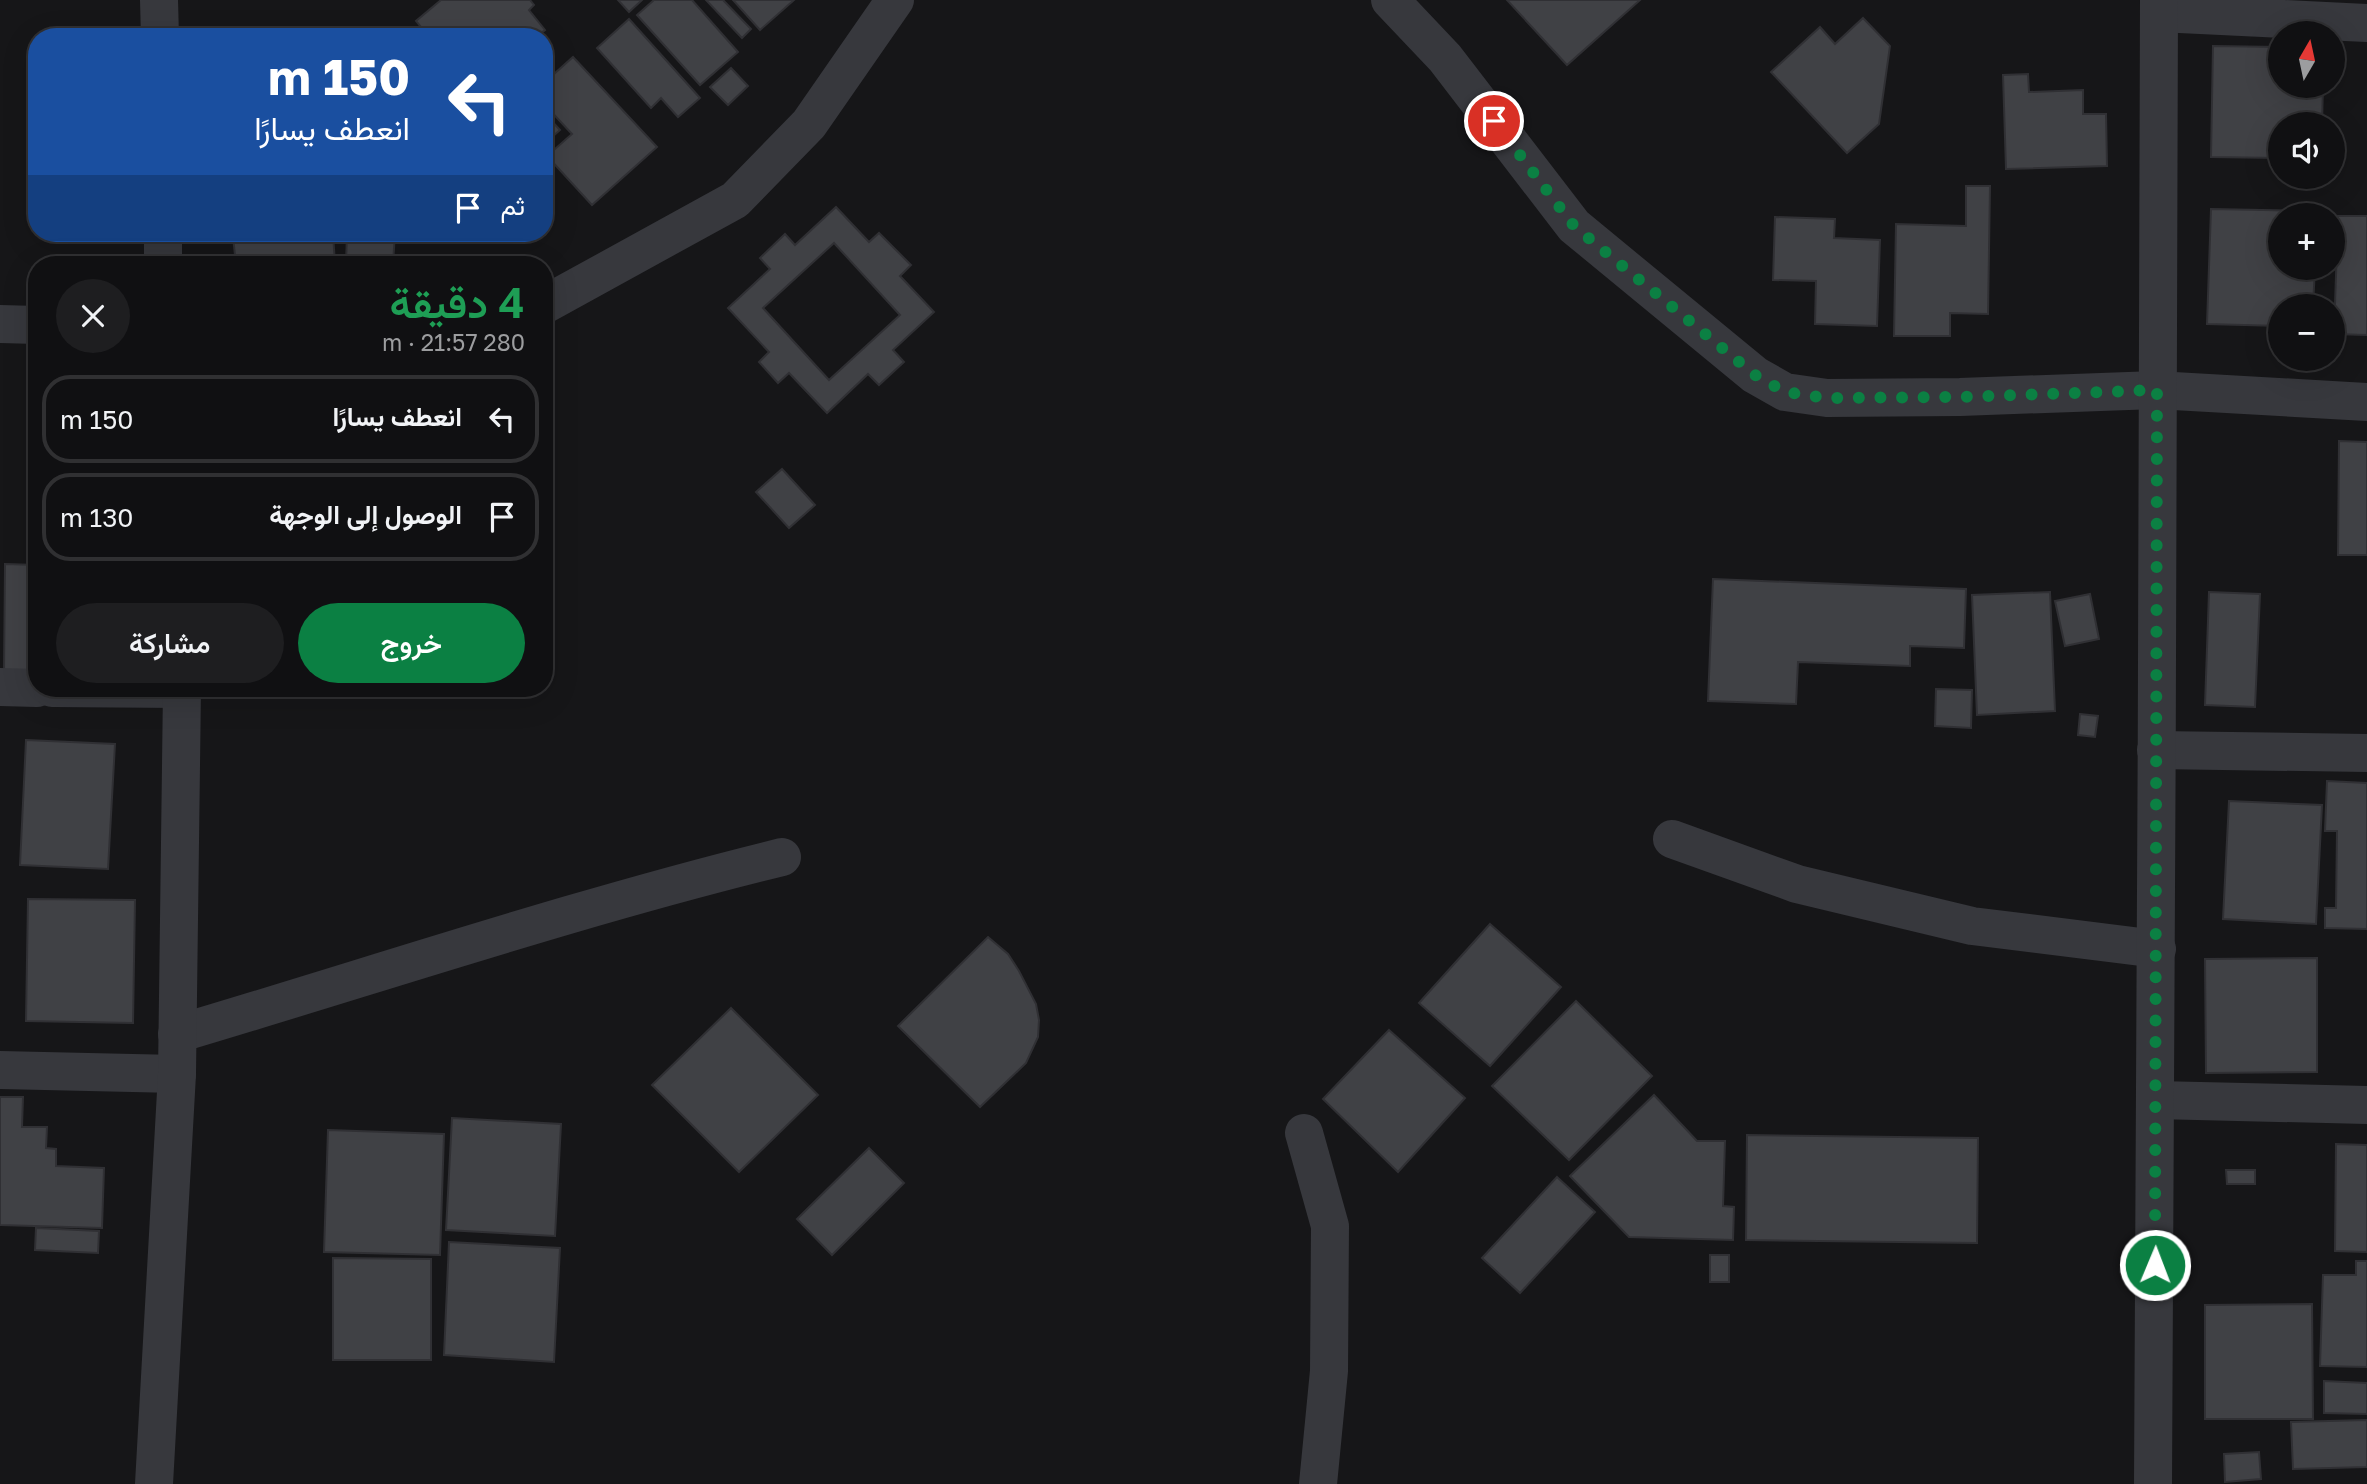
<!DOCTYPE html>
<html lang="ar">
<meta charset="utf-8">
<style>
:root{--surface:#101012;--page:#1e1e20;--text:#f1f3f6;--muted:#9c9d9f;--line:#303032;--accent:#0b8043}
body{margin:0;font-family:"Golos Text",Vazirmatn,sans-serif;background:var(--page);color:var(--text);direction:rtl;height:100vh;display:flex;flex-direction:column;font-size:26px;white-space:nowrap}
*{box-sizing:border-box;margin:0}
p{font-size:23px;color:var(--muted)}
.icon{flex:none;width:38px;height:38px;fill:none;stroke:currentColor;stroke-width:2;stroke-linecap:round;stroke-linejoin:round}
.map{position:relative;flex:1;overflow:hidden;direction:ltr}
.sheet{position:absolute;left:28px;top:256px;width:525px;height:441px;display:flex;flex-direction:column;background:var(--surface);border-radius:28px;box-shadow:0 7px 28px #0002,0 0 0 2px var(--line);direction:rtl}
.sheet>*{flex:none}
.guide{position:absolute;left:28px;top:28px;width:525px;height:214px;border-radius:28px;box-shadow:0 7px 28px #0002,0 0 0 2px var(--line);direction:rtl;background:#1a4fa0;color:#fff;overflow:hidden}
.needle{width:46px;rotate:9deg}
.controls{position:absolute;left:2268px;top:21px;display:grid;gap:14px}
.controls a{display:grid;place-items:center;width:77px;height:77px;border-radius:50%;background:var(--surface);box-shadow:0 7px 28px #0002,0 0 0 2px var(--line);font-size:35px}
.pin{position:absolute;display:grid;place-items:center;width:60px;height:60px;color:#fff;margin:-30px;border:4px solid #fff;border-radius:50%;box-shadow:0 2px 7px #0007}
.me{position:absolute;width:77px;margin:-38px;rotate:1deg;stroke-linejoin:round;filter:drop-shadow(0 0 5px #0008)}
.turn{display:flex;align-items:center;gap:24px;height:147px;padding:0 28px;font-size:32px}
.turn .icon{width:91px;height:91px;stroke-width:2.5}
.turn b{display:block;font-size:49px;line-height:60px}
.then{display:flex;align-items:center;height:66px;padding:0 28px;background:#0003;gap:14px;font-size:26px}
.round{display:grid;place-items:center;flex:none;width:74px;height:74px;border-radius:37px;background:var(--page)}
.headline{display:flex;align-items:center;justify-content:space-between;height:119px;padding:0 28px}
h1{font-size:42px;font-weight:600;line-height:52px;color:#1e9e55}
.cta{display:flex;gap:14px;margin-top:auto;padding:14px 28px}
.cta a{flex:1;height:80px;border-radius:42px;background:var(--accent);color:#fff;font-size:28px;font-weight:600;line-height:80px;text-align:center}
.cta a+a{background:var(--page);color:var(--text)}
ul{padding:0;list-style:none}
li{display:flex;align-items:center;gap:21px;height:88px;margin:0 14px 10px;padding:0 14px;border:4px solid var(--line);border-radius:28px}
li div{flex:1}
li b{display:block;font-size:26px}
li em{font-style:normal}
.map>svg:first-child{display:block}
</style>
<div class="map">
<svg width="2367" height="1484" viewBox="0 0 2367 1484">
<rect width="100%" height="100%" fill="#161618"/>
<!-- building -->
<g fill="#404145" stroke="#303034" stroke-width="2" fill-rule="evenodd">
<polygon points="441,0 530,0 534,5 529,10 545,30 536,37 429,37 416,21"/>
<polygon points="618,0 642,0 629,12"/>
<polygon points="654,0 692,0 738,52 700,85 637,15"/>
<polygon points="706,0 723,0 751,29 742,38"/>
<polygon points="733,0 794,0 760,30"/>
<polygon points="1507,0 1640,0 1567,65"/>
<polygon points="1863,18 1890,46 1879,124 1847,153 1771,72 1820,27 1835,44"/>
<polygon points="629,19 700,98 678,117 661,98 651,108 597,48"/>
<polygon points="2213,46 2280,47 2280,86 2323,86 2322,124 2280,124 2280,158 2211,157"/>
<polygon points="573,57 657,147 592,205 547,156 572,134 546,106 544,108 544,83"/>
<polygon points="731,68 748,86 728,105 710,87"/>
<polygon points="2028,74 2029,92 2083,90 2083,114 2106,114 2107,166 2006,169 2003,75"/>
<polygon points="547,116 560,130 544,144 544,118"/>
<polygon points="1966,186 1990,186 1988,314 1950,313 1950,336 1894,336 1896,224 1966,226"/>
<path d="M 836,207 L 869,242 L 879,233 L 911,265 L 900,276 L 934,312 L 893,350 L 904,362 L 879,385 L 868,374 L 827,413 L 789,373 L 778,383 L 759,362 L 769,352 L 728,308 L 770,269 L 760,258 L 785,234 L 795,245 ZM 834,243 L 900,315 L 829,380 L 763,308 Z"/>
<polygon points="2211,209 2316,211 2316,215 2280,215 2280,268 2315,268 2313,306 2280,306 2280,326 2207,324"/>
<polygon points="2338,216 2367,216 2367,335 2334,334"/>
<polygon points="1775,217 1835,219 1834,238 1880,240 1877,326 1815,324 1816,281 1773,280"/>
<polygon points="216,233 333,233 335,264 236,264 233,237 217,238"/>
<polygon points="347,233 433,233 395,233 393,264 346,264"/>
<polygon points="35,387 37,387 37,504 32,504"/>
<polygon points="2339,441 2367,442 2367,555 2338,555"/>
<polygon points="782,469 815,505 789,528 756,492"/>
<polygon points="5,564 37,565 37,673 4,673"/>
<polygon points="1713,579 1966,589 1964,648 1910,646 1910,666 1798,662 1796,704 1708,701"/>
<polygon points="2050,592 2055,711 1977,715 1972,595"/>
<polygon points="2209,592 2260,594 2255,707 2205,705"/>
<polygon points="2090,594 2099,639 2065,646 2055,601"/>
<polygon points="1936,689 1972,690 1971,728 1935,726"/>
<polygon points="2080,714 2098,716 2095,737 2078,735"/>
<polygon points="26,740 115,744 108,869 20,865"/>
<polygon points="2327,781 2367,783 2367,929 2325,928 2325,908 2336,908 2337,831 2325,831"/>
<polygon points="2229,801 2322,805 2316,924 2223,919"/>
<polygon points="28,899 135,900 133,1023 26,1021"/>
<polygon points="1490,924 1561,987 1490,1066 1419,1003"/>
<polygon points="988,937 1008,954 1019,971 1036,1004 1039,1020 1038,1037 1026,1063 980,1107 898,1026"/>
<polygon points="2317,958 2317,1072 2206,1073 2205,959"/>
<polygon points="1576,1001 1652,1076 1569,1160 1492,1086"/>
<polygon points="731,1008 818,1095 739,1172 652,1085"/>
<polygon points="1389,1030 1465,1098 1398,1172 1323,1099"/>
<polygon points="1654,1095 1697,1141 1725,1141 1723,1206 1734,1207 1733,1240 1629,1237 1570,1176"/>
<polygon points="0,1097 23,1097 22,1127 47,1127 46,1148 56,1149 56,1166 104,1168 102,1228 0,1225"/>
<polygon points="452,1118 561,1124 555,1236 446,1230"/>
<polygon points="328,1130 444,1134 440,1255 324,1252"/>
<polygon points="1747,1135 1978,1138 1977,1243 1746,1240"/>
<polygon points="2336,1144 2367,1145 2367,1252 2335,1251"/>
<polygon points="869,1148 904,1183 832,1255 797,1219"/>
<polygon points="2226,1170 2255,1170 2255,1184 2227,1184"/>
<polygon points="1557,1177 1595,1212 1520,1293 1482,1258"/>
<polygon points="36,1228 99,1231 98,1253 35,1250"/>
<polygon points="449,1242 560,1248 554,1362 444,1355"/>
<rect x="1710" y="1255" width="19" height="27"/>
<polygon points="333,1258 431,1259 431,1360 333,1360"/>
<polygon points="2356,1261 2367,1261 2367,1367 2320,1366 2323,1275 2356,1275"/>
<polygon points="2312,1304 2313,1419 2205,1419 2205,1305"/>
<polygon points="2324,1381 2367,1383 2367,1414 2324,1413"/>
<polygon points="2367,1420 2367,1467 2293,1469 2291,1422"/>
<polygon points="2259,1452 2261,1479 2225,1482 2224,1454"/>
</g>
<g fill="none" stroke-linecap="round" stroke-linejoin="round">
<!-- street -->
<g stroke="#37383d" stroke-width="38">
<polyline points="159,0 160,37"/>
<polyline points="1390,0 1445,58 1574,226 1755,375 1785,392 1827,398 1960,397 2156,390 2367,402"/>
<polyline points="2159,13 2367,23"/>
<polyline points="163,233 163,264"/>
<polyline points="544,305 735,200 809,124 895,0"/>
<polyline points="0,324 37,325"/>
<polyline points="0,687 37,688"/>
<polyline points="52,688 182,689"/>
<polyline points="2156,750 2367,753"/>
<polyline points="1672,839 1797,884 1972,926 2157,949"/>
<path d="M 177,1034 C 379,974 578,907 782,857"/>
<polyline points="0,1070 177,1074"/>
<polyline points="2156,1100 2367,1105"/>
<polyline points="1304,1133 1330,1226 1329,1371 1318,1484"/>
<polyline points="154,1484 177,1074 182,688"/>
<path d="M 2153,1484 C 2157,989 2157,495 2159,0"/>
</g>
</g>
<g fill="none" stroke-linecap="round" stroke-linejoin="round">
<!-- route -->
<polyline stroke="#0b8043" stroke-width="12" stroke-dasharray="0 21.6" points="1494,121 1574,226 1755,375 1785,392 1826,398 1960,397 2157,390 2155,1265"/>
</g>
</svg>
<div class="controls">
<a><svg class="needle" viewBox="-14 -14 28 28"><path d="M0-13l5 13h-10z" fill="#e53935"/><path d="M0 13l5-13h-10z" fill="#9c9d9f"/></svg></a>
<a><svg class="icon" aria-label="sound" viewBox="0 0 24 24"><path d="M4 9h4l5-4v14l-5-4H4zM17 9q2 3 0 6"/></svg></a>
<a>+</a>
<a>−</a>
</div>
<div class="pin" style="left:1494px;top:121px;background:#d93025"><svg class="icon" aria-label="arrive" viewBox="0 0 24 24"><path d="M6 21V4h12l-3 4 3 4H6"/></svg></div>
<svg class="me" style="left:2155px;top:1265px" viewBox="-20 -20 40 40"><circle r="17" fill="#0b8043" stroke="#fff" stroke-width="3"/><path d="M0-11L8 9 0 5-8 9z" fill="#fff"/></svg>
<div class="guide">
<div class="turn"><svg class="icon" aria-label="left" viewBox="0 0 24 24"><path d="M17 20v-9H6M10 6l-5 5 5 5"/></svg><div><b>150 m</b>انعطف يسارًا</div></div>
<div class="then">ثم<svg class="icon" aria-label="arrive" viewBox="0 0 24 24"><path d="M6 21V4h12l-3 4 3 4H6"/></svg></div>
</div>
<section class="sheet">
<div class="headline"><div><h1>4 دقيقة</h1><p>280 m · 21:57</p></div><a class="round"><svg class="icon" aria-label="close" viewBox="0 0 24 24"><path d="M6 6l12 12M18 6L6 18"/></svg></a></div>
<ul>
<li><svg class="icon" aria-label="left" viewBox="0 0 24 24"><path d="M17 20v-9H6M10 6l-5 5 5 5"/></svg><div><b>انعطف يسارًا</b></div><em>150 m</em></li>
<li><svg class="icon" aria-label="arrive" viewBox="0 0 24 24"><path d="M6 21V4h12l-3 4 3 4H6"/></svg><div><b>الوصول إلى الوجهة</b></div><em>130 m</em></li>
</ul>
<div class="cta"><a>خروج</a><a>مشاركة</a></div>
</section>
</div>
